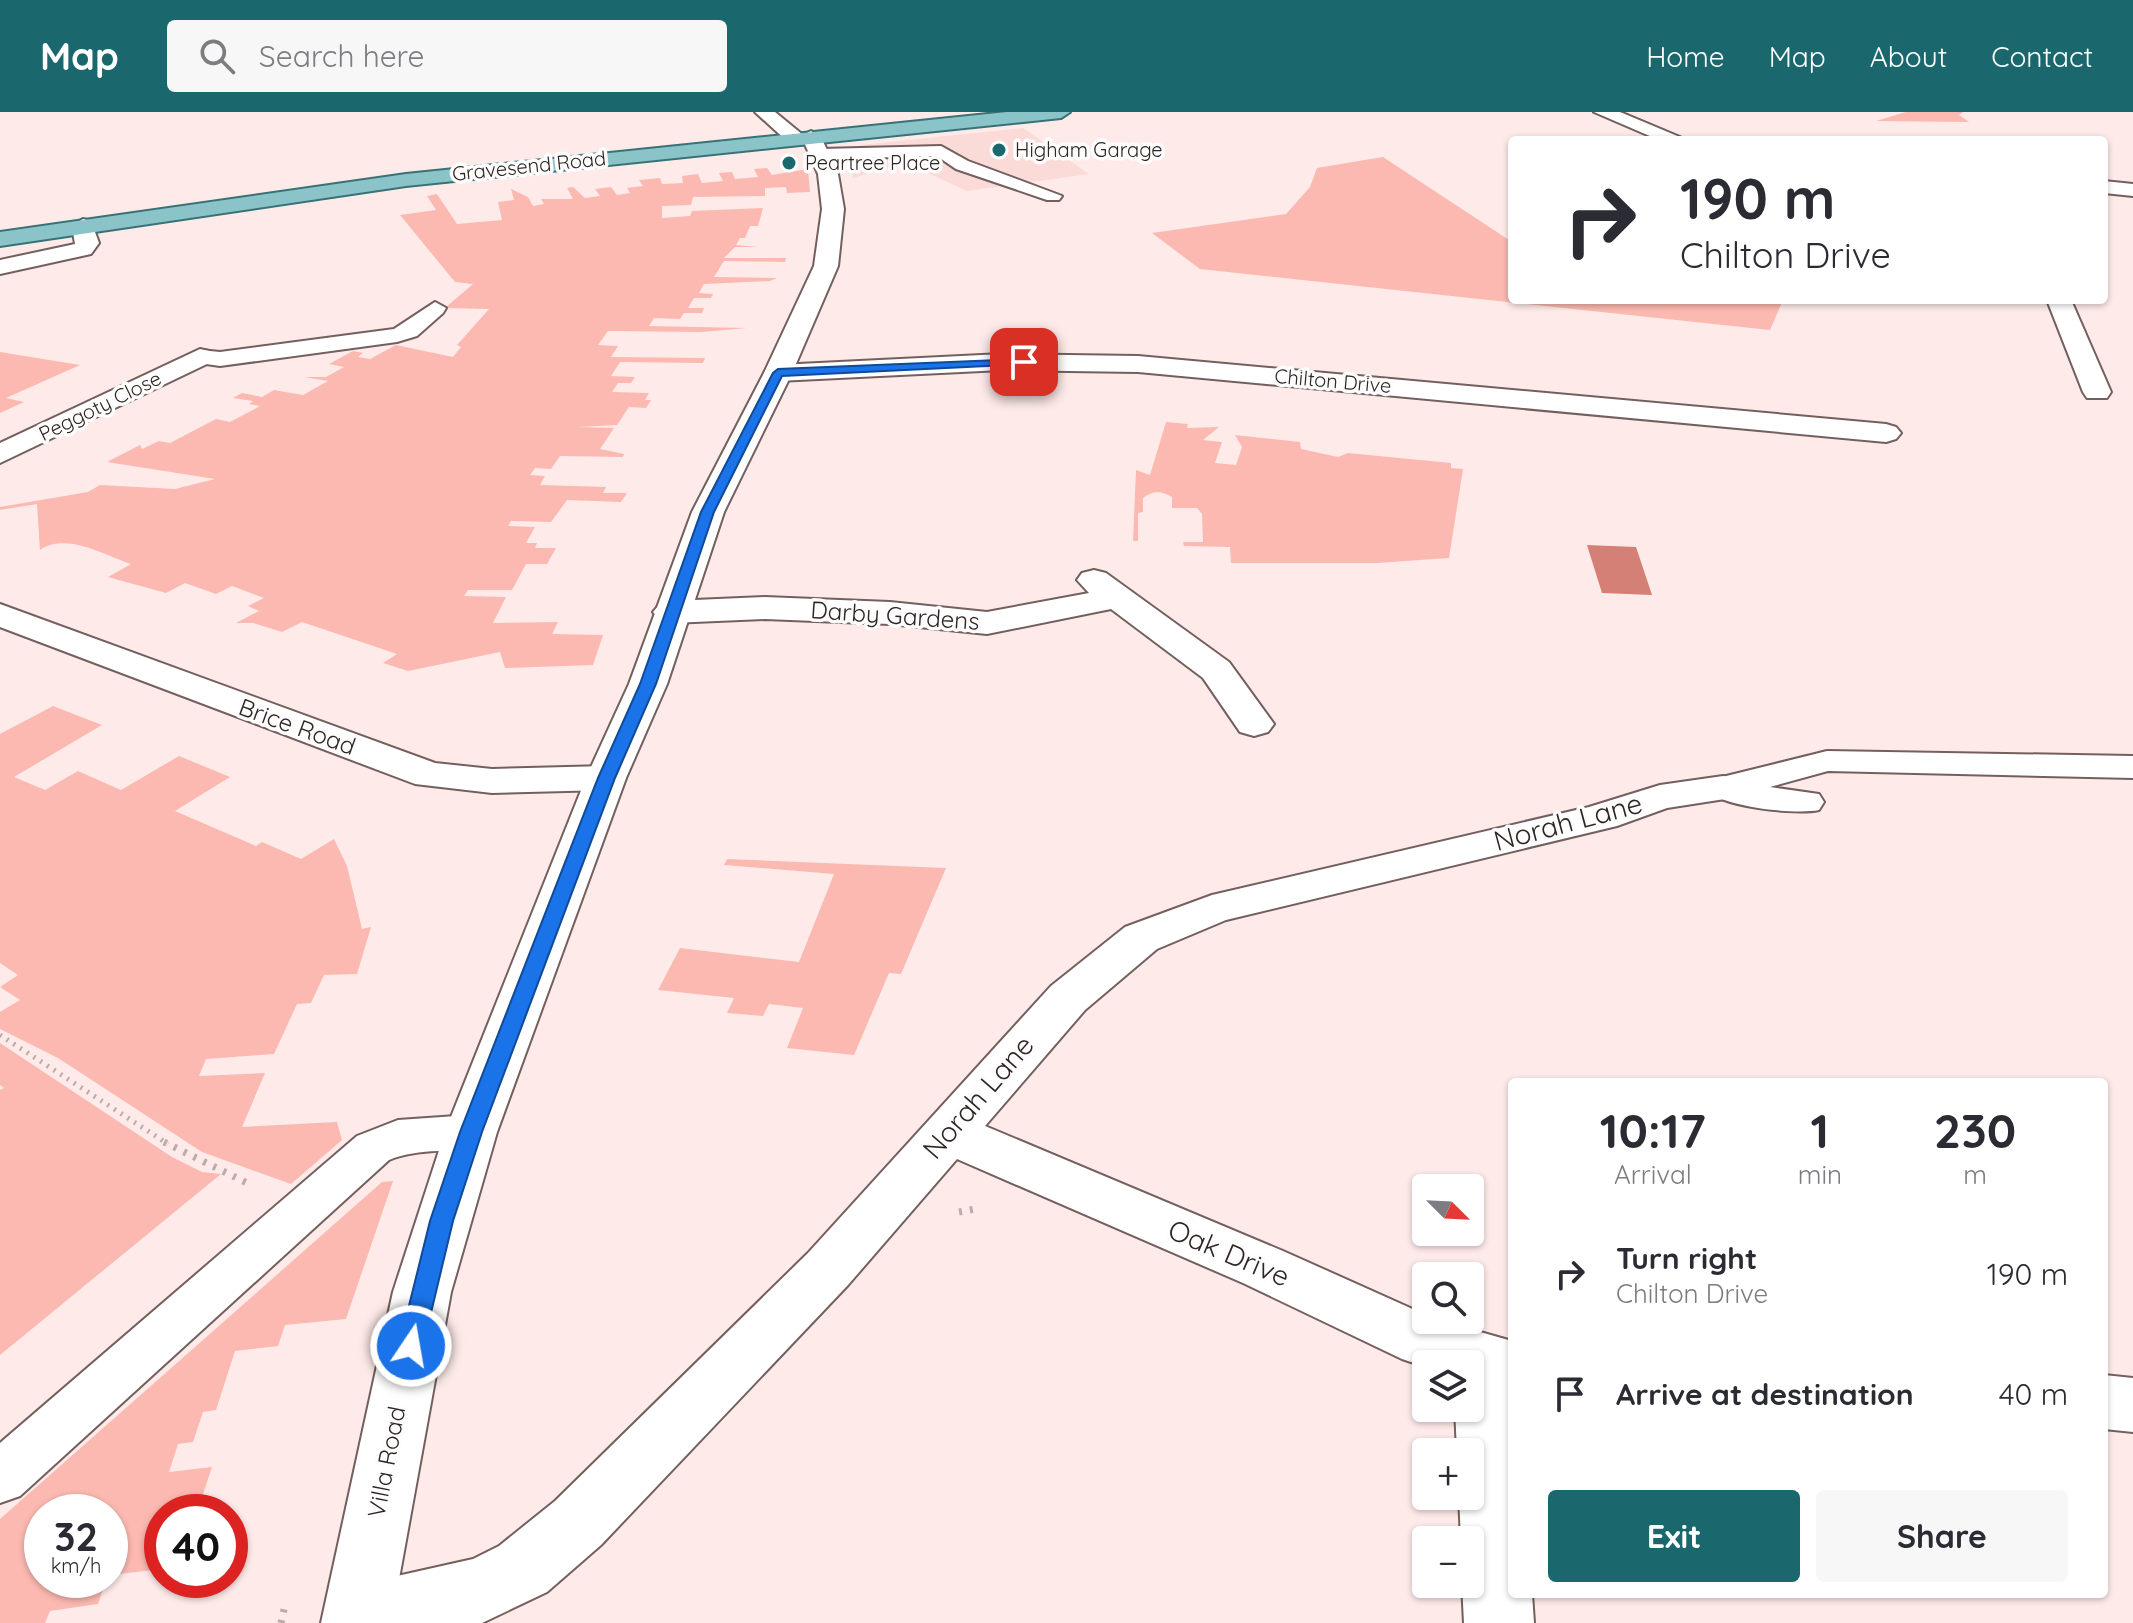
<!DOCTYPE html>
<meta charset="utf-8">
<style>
:root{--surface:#fff;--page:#f7f7f7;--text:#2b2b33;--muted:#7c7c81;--accent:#1a676d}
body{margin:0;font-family:Quicksand,sans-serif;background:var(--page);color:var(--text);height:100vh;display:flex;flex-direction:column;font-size:30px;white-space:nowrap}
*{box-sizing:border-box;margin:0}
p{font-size:26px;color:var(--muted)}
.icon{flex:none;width:44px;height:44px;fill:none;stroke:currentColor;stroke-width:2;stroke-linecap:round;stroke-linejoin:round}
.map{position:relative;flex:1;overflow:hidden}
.sheet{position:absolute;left:1508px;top:966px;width:600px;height:520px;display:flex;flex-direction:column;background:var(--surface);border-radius:8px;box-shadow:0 2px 6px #0004}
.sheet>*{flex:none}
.hud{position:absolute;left:1508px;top:24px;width:600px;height:168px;border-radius:8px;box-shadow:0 2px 6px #0004;background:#fff;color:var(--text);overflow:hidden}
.needle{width:52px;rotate:114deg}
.buttons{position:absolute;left:1412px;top:1062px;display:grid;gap:16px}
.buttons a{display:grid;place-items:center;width:72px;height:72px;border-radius:8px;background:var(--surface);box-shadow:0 2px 6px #0004;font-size:40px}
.speed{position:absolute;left:24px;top:1382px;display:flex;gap:16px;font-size:40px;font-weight:700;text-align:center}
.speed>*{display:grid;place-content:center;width:104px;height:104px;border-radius:50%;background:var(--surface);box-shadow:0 2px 6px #0004;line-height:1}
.speed small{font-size:20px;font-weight:400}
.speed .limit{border:12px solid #d22;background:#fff;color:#111}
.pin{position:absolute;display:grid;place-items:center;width:68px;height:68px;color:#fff;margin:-34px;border-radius:16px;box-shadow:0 4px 12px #0006}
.me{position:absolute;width:88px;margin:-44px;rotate:12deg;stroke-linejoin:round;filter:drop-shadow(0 0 6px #0008)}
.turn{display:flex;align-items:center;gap:28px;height:168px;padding:0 40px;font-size:36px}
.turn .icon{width:104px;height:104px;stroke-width:2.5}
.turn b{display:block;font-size:56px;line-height:68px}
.eta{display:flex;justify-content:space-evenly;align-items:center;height:136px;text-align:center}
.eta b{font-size:48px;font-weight:800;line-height:56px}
.action{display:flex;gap:16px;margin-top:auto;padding:16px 40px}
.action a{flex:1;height:92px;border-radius:8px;background:var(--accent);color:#fff;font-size:32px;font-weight:800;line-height:92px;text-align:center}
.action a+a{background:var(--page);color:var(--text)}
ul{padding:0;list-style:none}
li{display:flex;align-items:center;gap:24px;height:120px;padding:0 40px}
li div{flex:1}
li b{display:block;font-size:30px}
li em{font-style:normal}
header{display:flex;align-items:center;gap:48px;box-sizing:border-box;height:112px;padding:0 40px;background:var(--accent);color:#fff}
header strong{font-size:38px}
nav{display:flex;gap:44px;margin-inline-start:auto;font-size:28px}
.search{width:560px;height:72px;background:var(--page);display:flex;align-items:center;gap:20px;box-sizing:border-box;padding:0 28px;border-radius:8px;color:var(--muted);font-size:30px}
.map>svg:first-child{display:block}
</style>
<header>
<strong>Map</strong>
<div class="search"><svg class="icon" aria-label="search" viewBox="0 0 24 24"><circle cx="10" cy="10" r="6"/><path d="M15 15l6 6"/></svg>Search here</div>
<nav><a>Home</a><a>Map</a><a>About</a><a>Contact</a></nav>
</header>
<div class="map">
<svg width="2133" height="1511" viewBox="0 0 2133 1511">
<rect width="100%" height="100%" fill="#feebe9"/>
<!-- built -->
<polygon fill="#fadbd7" points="1023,16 1089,62 967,79 910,53 898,52 853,66 847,39 861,33"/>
<!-- green -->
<g fill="#fbb9b1">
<polygon points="1906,0 1963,0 1959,3 1969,10 1876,9"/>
<polygon points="1383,45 1512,130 1512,188 1783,188 1770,218 1200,157 1152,121 1286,102 1310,75 1317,56"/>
<path d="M 767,56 L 772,63 L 808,57 L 810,80 L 787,81 L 786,75 L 765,76 L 765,84 L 693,85 L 691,93 L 662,94 L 662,106 L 690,104 L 692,99 L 763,96 L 758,114 L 750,114 L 745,126 L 740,126 L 736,133 L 758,135 L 735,135 L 724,146 L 786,146 L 785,150 L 724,149 L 714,165 L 777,166 L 770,169 L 704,172 L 699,181 L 713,182 L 711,186 L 694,186 L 688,196 L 704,196 L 702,201 L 684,201 L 680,207 L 654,206 L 649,214 L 747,216 L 701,220 L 608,219 L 598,233 L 618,234 L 611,245 L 705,246 L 703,251 L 620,250 L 611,264 L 635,265 L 631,271 L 618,271 L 612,280 L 649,281 L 645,288 L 651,288 L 646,296 L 629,295 L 617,313 L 577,315 L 614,316 L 600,337 L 624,342 L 623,345 L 560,344 L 551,357 L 535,356 L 530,363 L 545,364 L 540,373 L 606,375 L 603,381 L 627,381 L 621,390 L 567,388 L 551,410 L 511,409 L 508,414 L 535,415 L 526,431 L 537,431 L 535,436 L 556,436 L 547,452 L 526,452 L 512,478 L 468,478 L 464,484 L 506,485 L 493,511 L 558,510 L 552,522 L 603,523 L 593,553 L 505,556 L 500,540 L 408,559 L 383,551 L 397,542 L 302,510 L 282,520 L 253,511 L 236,511 L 259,499 L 248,494 L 264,486 L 232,474 L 216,482 L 185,471 L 166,481 L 108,465 L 131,452 C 104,443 66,420 40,438 L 37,392 L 0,398 L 0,395 L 88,380 L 100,373 L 175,377 L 215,367 L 107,350 L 140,333 L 142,337 L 159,329 L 170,331 L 216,307 L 230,310 L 260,294 L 249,292 L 253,289 L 233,286 L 242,281 L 262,285 L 274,278 L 303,283 L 328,269 L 304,265 L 326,265 L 344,255 L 329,252 L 353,239 L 363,241 L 358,245 L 370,247 L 396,233 L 453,245 L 461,235 L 457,233 L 489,197 L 445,196 L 473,172 L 455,170 L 400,103 L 436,98 L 427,84 L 437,82 L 457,112 L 502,108 L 498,90 L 514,88 L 511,77 L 528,85 L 533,94 L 544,92 L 541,87 L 573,87 L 567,76 L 573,75 L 585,86 L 600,84 L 595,77 L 611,75 L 617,83 L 630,81 L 627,76 L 643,74 L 639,68 L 660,66 L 662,72 L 683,71 L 682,64 L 698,62 L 702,71 L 723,69 L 719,61 L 732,60 L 735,67 L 758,65 L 754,57 Z"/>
<polygon points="0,240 80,253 6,286 24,290 0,301"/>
<path d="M 1166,310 L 1188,312 L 1187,316 L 1219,315 L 1203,328 L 1222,330 L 1215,351 L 1236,353 L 1242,335 L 1235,323 L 1300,330 L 1301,337 L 1338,345 L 1348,341 L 1451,351 L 1451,356 L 1463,357 L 1449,446 L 1377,451 L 1231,451 L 1230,435 L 1184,434 L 1183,430 L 1203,430 L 1202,402 L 1197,396 L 1172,396 L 1172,385 C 1161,379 1153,378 1143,386 L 1143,400 L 1138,401 L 1138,429 L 1133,429 L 1136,358 L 1150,363 Z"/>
<polygon points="53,594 102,613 14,665 45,678 78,659 121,678 179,644 230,665 175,699 256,734 262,730 301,747 334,727 347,754 362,817 371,815 357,862 324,863 311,891 297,892 274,942 206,947 199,964 265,961 242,1015 337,1010 342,1028 291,1072 202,1040 58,946 0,917 0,900 20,888 0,875 18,863 0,851 0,622"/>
<polygon points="727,747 946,756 901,862 889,861 854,943 787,936 803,896 769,892 763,904 727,901 734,886 658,878 680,836 799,850 834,762 724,753"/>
<polygon points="0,931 172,1045 202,1060 221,1062 0,1243 0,978 4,976 0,973"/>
<polygon points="393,1069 346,1207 285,1213 278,1234 235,1239 216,1298 203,1300 193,1330 178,1332 169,1360 212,1355 197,1400 162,1400 162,1457 110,1463 110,1400 42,1400 42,1468 106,1468 98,1492 50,1499 45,1511 0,1511 0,1407 382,1070"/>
</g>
<!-- water -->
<polygon fill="#d48077" points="1587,433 1636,435 1652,483 1602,481"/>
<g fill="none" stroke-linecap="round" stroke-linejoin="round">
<defs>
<g id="service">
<polygon points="941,34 968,49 1062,84 1059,88 1047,88 956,57 937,44 821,47 812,42 821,37"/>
<polygon points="435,190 446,196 443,201 417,224 397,230 220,254 192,250 188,245 200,238 220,240 394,217"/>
<path d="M 1827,639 L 2133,644 L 2133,666 L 1828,659 L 1770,675 L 1819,682 L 1824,690 L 1819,698 C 1796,703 1718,695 1705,676 L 1710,668 Z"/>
<path d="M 471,1003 L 487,1008 L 494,1020 L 487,1032 C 455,1042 420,1035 389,1048 L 20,1384 L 0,1391 L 0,1331 L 357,1024 L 398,1008 Z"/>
</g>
<g id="minor">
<polygon points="1594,0 1620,0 1687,28 1659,28"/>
<polygon points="2104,69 2133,72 2133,84 2104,81"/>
<polygon points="83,107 91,109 99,131 91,142 0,162 0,148 75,132 72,114"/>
<polygon points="2047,188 2071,188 2111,280 2107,286 2087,286 2083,280"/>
<polygon points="200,237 209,239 213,245 209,251 0,351 0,331"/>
<polygon points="1002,242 1138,244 1886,312 1896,315 1901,321 1896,327 1886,330 1138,260 1002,258 778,269 768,267 764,261 768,255 778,253"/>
<polygon points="1094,458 1106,461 1229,550 1274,612 1268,620 1254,624 1240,620 1203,566 1111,497 987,522 890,512 765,507 671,511 659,507 653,500 659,493 671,489 765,485 890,490 987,500 1089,481 1077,468 1082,461"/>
<polygon points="0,492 435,651 492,657 606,654 620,657 626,666 620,675 606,678 492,681 415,672 0,515"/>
<polygon points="1723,664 1738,667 1744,676 1738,685 1667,696 1617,714 1226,808 1157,837 1085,898 985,1014 1283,1139 1426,1203 1426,1208 1438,1208 1512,1229 1512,1482 1532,1482 1534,1511 1464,1511 1462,1472 1470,1472 1470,1428 1461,1428 1459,1384 1470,1384 1470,1340 1457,1340 1455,1296 1470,1296 1470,1252 1426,1252 1426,1255 1402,1247 1243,1171 957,1047 848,1173 601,1433 547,1480 482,1511 324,1511 332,1483 357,1473 473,1447 499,1434 555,1389 808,1141 1051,874 1125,815 1212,783 1589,695 1660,673"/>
<polygon points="2104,1263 2133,1266 2133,1320 2104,1317"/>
</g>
<polygon id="tertiary" points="755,0 775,0 803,23 811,19 821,25 838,62 844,97 838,154 792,261 724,400 667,572 626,666 497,1020 451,1180 391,1511 321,1511 393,1180 445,1020 586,666 629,572 692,400 764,261 814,154 822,97 818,62 803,28 788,30"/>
<polygon id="primary" points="1007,0 1070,0 1061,6 406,74 0,134 0,120 406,62"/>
</defs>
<!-- service casing -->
<use href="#service" stroke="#73605e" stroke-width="4"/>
<!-- minor casing -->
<use href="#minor" stroke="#73605e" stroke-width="4"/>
<!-- tertiary casing -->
<use href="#tertiary" stroke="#73605e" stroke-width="4"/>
<!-- primary casing -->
<use href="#primary" stroke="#377277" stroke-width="4"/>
<!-- path-far1 -->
<polyline stroke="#bbabaa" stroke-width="5" stroke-dasharray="2 6" stroke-linecap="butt" points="0,923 168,1032"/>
<!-- path -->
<g stroke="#bbabaa" stroke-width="7" stroke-dasharray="3 8" stroke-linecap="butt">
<polyline points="164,1030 249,1072"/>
<polyline points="959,1100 980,1096"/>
<polyline points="281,1511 285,1493"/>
</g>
<!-- service -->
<use href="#service" fill="#fff" fill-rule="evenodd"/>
<!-- minor -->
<use href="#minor" fill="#fff" fill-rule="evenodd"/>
<!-- tertiary -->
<use href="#tertiary" fill="#fff" fill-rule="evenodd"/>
<!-- primary -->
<use href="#primary" fill="#8ac4c8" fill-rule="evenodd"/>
</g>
<!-- route -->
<polygon fill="#1a73e8" stroke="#114b97" stroke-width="2" points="1024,247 1028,252 782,264 714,400 656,572 615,666 482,1020 453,1109 423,1234 420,1241 411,1244 402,1241 399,1234 430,1109 460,1020 598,666 640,572 701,400 773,261 778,257"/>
<!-- markers -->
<g fill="#1a676d" stroke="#fdfdfd" stroke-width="3">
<circle cx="999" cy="38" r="8"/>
<circle cx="789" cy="51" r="8"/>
</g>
<g text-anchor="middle" stroke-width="7" stroke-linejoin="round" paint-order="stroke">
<!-- far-poi labels -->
<g font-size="20" fill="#2e2524" stroke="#fdfdfd" text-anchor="start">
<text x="1015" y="45">Higham Garage</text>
<text x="805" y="58">Peartree Place</text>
</g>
<!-- far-street labels -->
<g font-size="20" fill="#2e2524" stroke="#fdfdfd">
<text transform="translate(529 54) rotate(-6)" y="7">Gravesend Road</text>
<text transform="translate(1333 269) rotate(5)" y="7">Chilton Drive</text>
<text transform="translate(100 294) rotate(-26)" y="7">Peggoty Close</text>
</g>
<!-- street labels -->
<g font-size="24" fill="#2e2524" stroke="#fdfdfd">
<text transform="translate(895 504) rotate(4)" y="8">Darby Gardens</text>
<text transform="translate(297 615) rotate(20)" y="8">Brice Road</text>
<text transform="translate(387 1350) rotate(-79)" y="8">Villa Road</text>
</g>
<!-- near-street labels -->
<g font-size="28" fill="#2e2524" stroke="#fdfdfd">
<text transform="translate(1568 710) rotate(-15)" y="10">Norah Lane</text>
<text transform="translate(978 985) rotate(-49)" y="10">Norah Lane</text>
<text transform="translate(1229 1141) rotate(23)" y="10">Oak Drive</text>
</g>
</g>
</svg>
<div class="buttons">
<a><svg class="needle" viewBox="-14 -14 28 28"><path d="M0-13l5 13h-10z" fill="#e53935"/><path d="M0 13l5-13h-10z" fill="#7c7c81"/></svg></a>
<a><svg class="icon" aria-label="search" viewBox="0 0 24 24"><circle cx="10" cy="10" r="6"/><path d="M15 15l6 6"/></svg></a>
<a><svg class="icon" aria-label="layers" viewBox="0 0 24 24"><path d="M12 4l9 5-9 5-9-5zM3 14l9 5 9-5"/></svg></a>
<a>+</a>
<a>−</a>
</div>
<div class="speed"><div>32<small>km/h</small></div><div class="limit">40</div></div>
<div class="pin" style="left:1024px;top:250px;background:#d93025"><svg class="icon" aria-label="arrive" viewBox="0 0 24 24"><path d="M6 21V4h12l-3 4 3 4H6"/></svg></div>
<svg class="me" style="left:411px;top:1234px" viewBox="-20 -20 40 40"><circle r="17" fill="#1a73e8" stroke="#fff" stroke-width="3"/><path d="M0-11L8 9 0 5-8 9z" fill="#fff"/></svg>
<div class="hud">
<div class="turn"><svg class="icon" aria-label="right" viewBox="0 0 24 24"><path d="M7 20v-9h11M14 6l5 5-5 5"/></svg><div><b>190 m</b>Chilton Drive</div></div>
</div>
<section class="sheet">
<div class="eta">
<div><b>10:17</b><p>Arrival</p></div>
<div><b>1</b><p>min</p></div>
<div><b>230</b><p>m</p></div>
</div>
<ul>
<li><svg class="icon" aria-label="right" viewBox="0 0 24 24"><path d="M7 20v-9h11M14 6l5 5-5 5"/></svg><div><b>Turn right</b><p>Chilton Drive</p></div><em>190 m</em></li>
<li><svg class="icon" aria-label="arrive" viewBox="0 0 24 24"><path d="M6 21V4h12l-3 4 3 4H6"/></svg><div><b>Arrive at destination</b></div><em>40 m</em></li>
</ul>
<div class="action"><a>Exit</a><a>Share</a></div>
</section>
</div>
